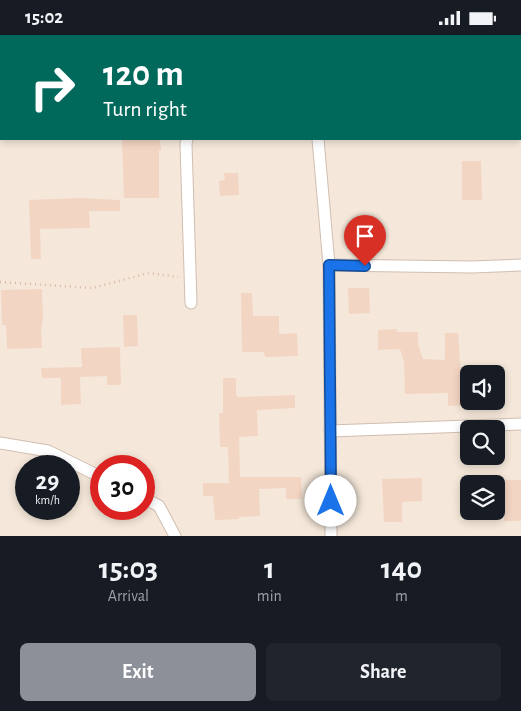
<!DOCTYPE html>
<style>
:root{--surface:#171b24;--page:#20242c;--text:#f1f3f6;--muted:#9ea1a6;--accent:#8c9099}
body{margin:0;font-family:"Alegreya Sans",sans-serif;background:var(--page);color:var(--text);height:100vh;display:flex;flex-direction:column;font-size:19px;white-space:nowrap}
*{box-sizing:border-box;margin:0}
p{font-size:16px;color:var(--muted)}
.icon{flex:none;width:28px;height:28px;fill:none;stroke:currentColor;stroke-width:2;stroke-linecap:round;stroke-linejoin:round}
.map{position:relative;height:501px;overflow:hidden}
.panel{display:flex;flex-direction:column;background:var(--surface);flex:1}
.panel>*{flex:none}
.top-card{position:absolute;left:0px;top:0px;width:521px;height:105px;box-shadow:0 2px 8px #0003;background:#00695c;color:#fff;overflow:hidden}
.controls{position:absolute;left:460px;top:330px;display:grid;gap:10px}
.controls a{display:grid;place-items:center;width:45px;height:45px;border-radius:8px;background:var(--surface);box-shadow:0 2px 8px #0003;font-size:25px}
.speed{position:absolute;left:15px;top:420px;display:flex;gap:10px;font-size:25px;font-weight:700;text-align:center}
.speed>*{display:grid;place-content:center;width:65px;height:65px;border-radius:50%;background:var(--surface);box-shadow:0 2px 8px #0003;line-height:1}
.speed small{font-size:12px;font-weight:400}
.speed .limit{border:8px solid #d22;background:#fff;color:#111}
.pin{position:absolute;display:grid;place-items:center;width:42px;height:42px;color:#fff;margin:-51px -21px;border-radius:50% 50% 50% 0;rotate:-45deg;box-shadow:0 0 5px #0007}
.pin .icon{rotate:45deg}
.me{position:absolute;width:55px;margin:-28px;rotate:0deg;stroke-linejoin:round;filter:drop-shadow(0 0 4px #0008)}
.turn{display:flex;align-items:center;gap:18px;height:105px;padding:0 20px;font-size:22px}
.turn .icon{width:65px;height:65px;stroke-width:2.5}
.turn b{display:block;font-size:35px;line-height:42px}
.eta{display:flex;justify-content:space-evenly;align-items:center;height:85px;text-align:center}
.eta b{font-size:30px;font-weight:700;line-height:35px}
.action{display:flex;gap:10px;margin-top:auto;padding:10px 20px}
.action a{flex:1;height:58px;border-radius:8px;background:var(--accent);color:#fff;font-size:20px;font-weight:700;line-height:58px;text-align:center}
.action a+a{background:var(--page);color:var(--text)}
.status{display:flex;justify-content:space-between;align-items:center;height:35px;padding:0 25px;background:var(--surface);direction:ltr}
.status svg{height:14px;fill:currentColor}
.map>svg:first-child{display:block}
</style>
<div class="status"><b>15:02</b><svg viewBox="0 0 49 12"><path d="M0 12V9h3v3zM5 12V6h3v6zM10 12V3h3v9zM15 12V0h3v12zM26 1h20v11H26zM47 4h2v5h-2z"/></svg></div>
<div class="map">
<svg width="521" height="501" viewBox="0 0 521 501">
<rect width="100%" height="100%" fill="#fdf6ec"/>
<!-- residential -->
<path fill="#f5e8da" fill-rule="evenodd" d="M 0,0 L 521,0 L 521,501 L 0,501 ZM 1,1 L 520,1 L 520,104 L 1,104 ZM 469,339 L 496,339 L 496,366 L 469,366 ZM 469,394 L 496,394 L 496,421 L 469,421 ZM 26,431 L 69,431 L 69,474 L 26,474 ZM 101,431 L 144,431 L 144,474 L 101,474 ZM 469,449 L 496,449 L 496,476 L 469,476 Z"/>
<!-- building -->
<g fill="#f3d5c3">
<polygon points="122,104 160,104 161,115 159,115 159,163 124,163"/>
<polygon points="462,126 481,126 482,165 462,165"/>
<polygon points="224,138 238,138 239,160 220,161 219,146 225,145"/>
<polygon points="79,163 120,165 120,176 89,176 90,193 40,194 41,224 31,224 29,165"/>
<polygon points="348,253 369,253 370,278 349,279"/>
<polygon points="42,254 43,283 41,294 42,313 7,314 6,290 2,290 1,255"/>
<polygon points="241,258 252,258 253,281 279,281 279,299 297,298 298,321 265,322 264,317 242,317"/>
<polygon points="123,280 137,280 138,311 124,312"/>
<polygon points="397,294 397,297 418,297 418,309 423,324 445,325 445,298 458,298 463,370 448,371 448,358 405,359 404,327 400,314 378,315 378,295"/>
<polygon points="120,312 121,350 107,350 107,341 80,342 81,369 61,370 61,343 42,343 41,333 82,332 81,313"/>
<polygon points="223,343 236,343 236,360 238,362 295,360 295,373 257,375 258,401 239,402 240,442 301,442 302,464 286,464 286,453 259,454 260,481 239,482 239,484 215,485 213,461 203,461 203,448 229,448 228,412 220,412 219,378 223,378"/>
<polygon points="422,443 422,466 402,467 402,487 384,487 382,444"/>
<polygon points="503,445 521,445 521,486 504,486 504,479 496,479 496,462 503,462"/>
</g>
<g fill="none" stroke-linecap="round" stroke-linejoin="round">
<defs>
<g id="minor">
<polyline points="189,0 189,1"/>
<polyline points="20,1 21,0"/>
<polyline points="319,1 319,0"/>
<polyline points="0,74 1,69"/>
<polyline points="520,83 521,83"/>
<polyline points="187,104 186,109 191,268"/>
<polyline points="318,104 329,230 331,501"/>
<polyline points="329,230 472,232 521,230"/>
<polyline points="330,396 521,389"/>
<polyline points="0,408 48,416 101,442"/>
<polyline points="144,463 159,471 175,501"/>
</g>
</defs>
<!-- minor casing -->
<use href="#minor" stroke="#d1beb0" stroke-width="13"/>
<!-- path -->
<polyline stroke="#d9b8a5" stroke-width="2.5" stroke-dasharray="1 4" stroke-linecap="butt" points="0,247 92,253 149,238 178,242"/>
<!-- minor -->
<use href="#minor" stroke="#fff" stroke-width="11"/>
</g>
<g fill="none" stroke-linecap="round" stroke-linejoin="round">
<defs>
<polyline id="route" points="331,466 329,230 365,231"/>
</defs>
<!-- route casing -->
<use href="#route" stroke="#114b97" stroke-width="12"/>
<!-- route -->
<use href="#route" stroke="#1a73e8" stroke-width="9"/>
</g>
</svg>
<div class="controls">
<a><svg class="icon" aria-label="sound" viewBox="0 0 24 24"><path d="M4 9h4l5-4v14l-5-4H4zM17 9q2 3 0 6"/></svg></a>
<a><svg class="icon" aria-label="search" viewBox="0 0 24 24"><circle cx="10" cy="10" r="6"/><path d="M15 15l6 6"/></svg></a>
<a><svg class="icon" aria-label="layers" viewBox="0 0 24 24"><path d="M12 4l9 5-9 5-9-5zM3 14l9 5 9-5"/></svg></a>
</div>
<div class="speed"><div>29<small>km/h</small></div><div class="limit">30</div></div>
<div class="pin" style="left:365px;top:231px;background:#d93025"><svg class="icon" aria-label="arrive" viewBox="0 0 24 24"><path d="M6 21V4h12l-3 4 3 4H6"/></svg></div>
<svg class="me" style="left:331px;top:466px" viewBox="-20 -20 40 40"><circle r="19" fill="#fff"/><path d="M0-13L10 11 0 6-10 11z" fill="#1a73e8"/></svg>
<div class="top-card">
<div class="turn"><svg class="icon" aria-label="right" viewBox="0 0 24 24"><path d="M7 20v-9h11M14 6l5 5-5 5"/></svg><div><b>120 m</b>Turn right</div></div>
</div>
</div>
<section class="panel">
<div class="eta">
<div><b>15:03</b><p>Arrival</p></div>
<div><b>1</b><p>min</p></div>
<div><b>140</b><p>m</p></div>
</div>
<div class="action"><a>Exit</a><a>Share</a></div>
</section>
